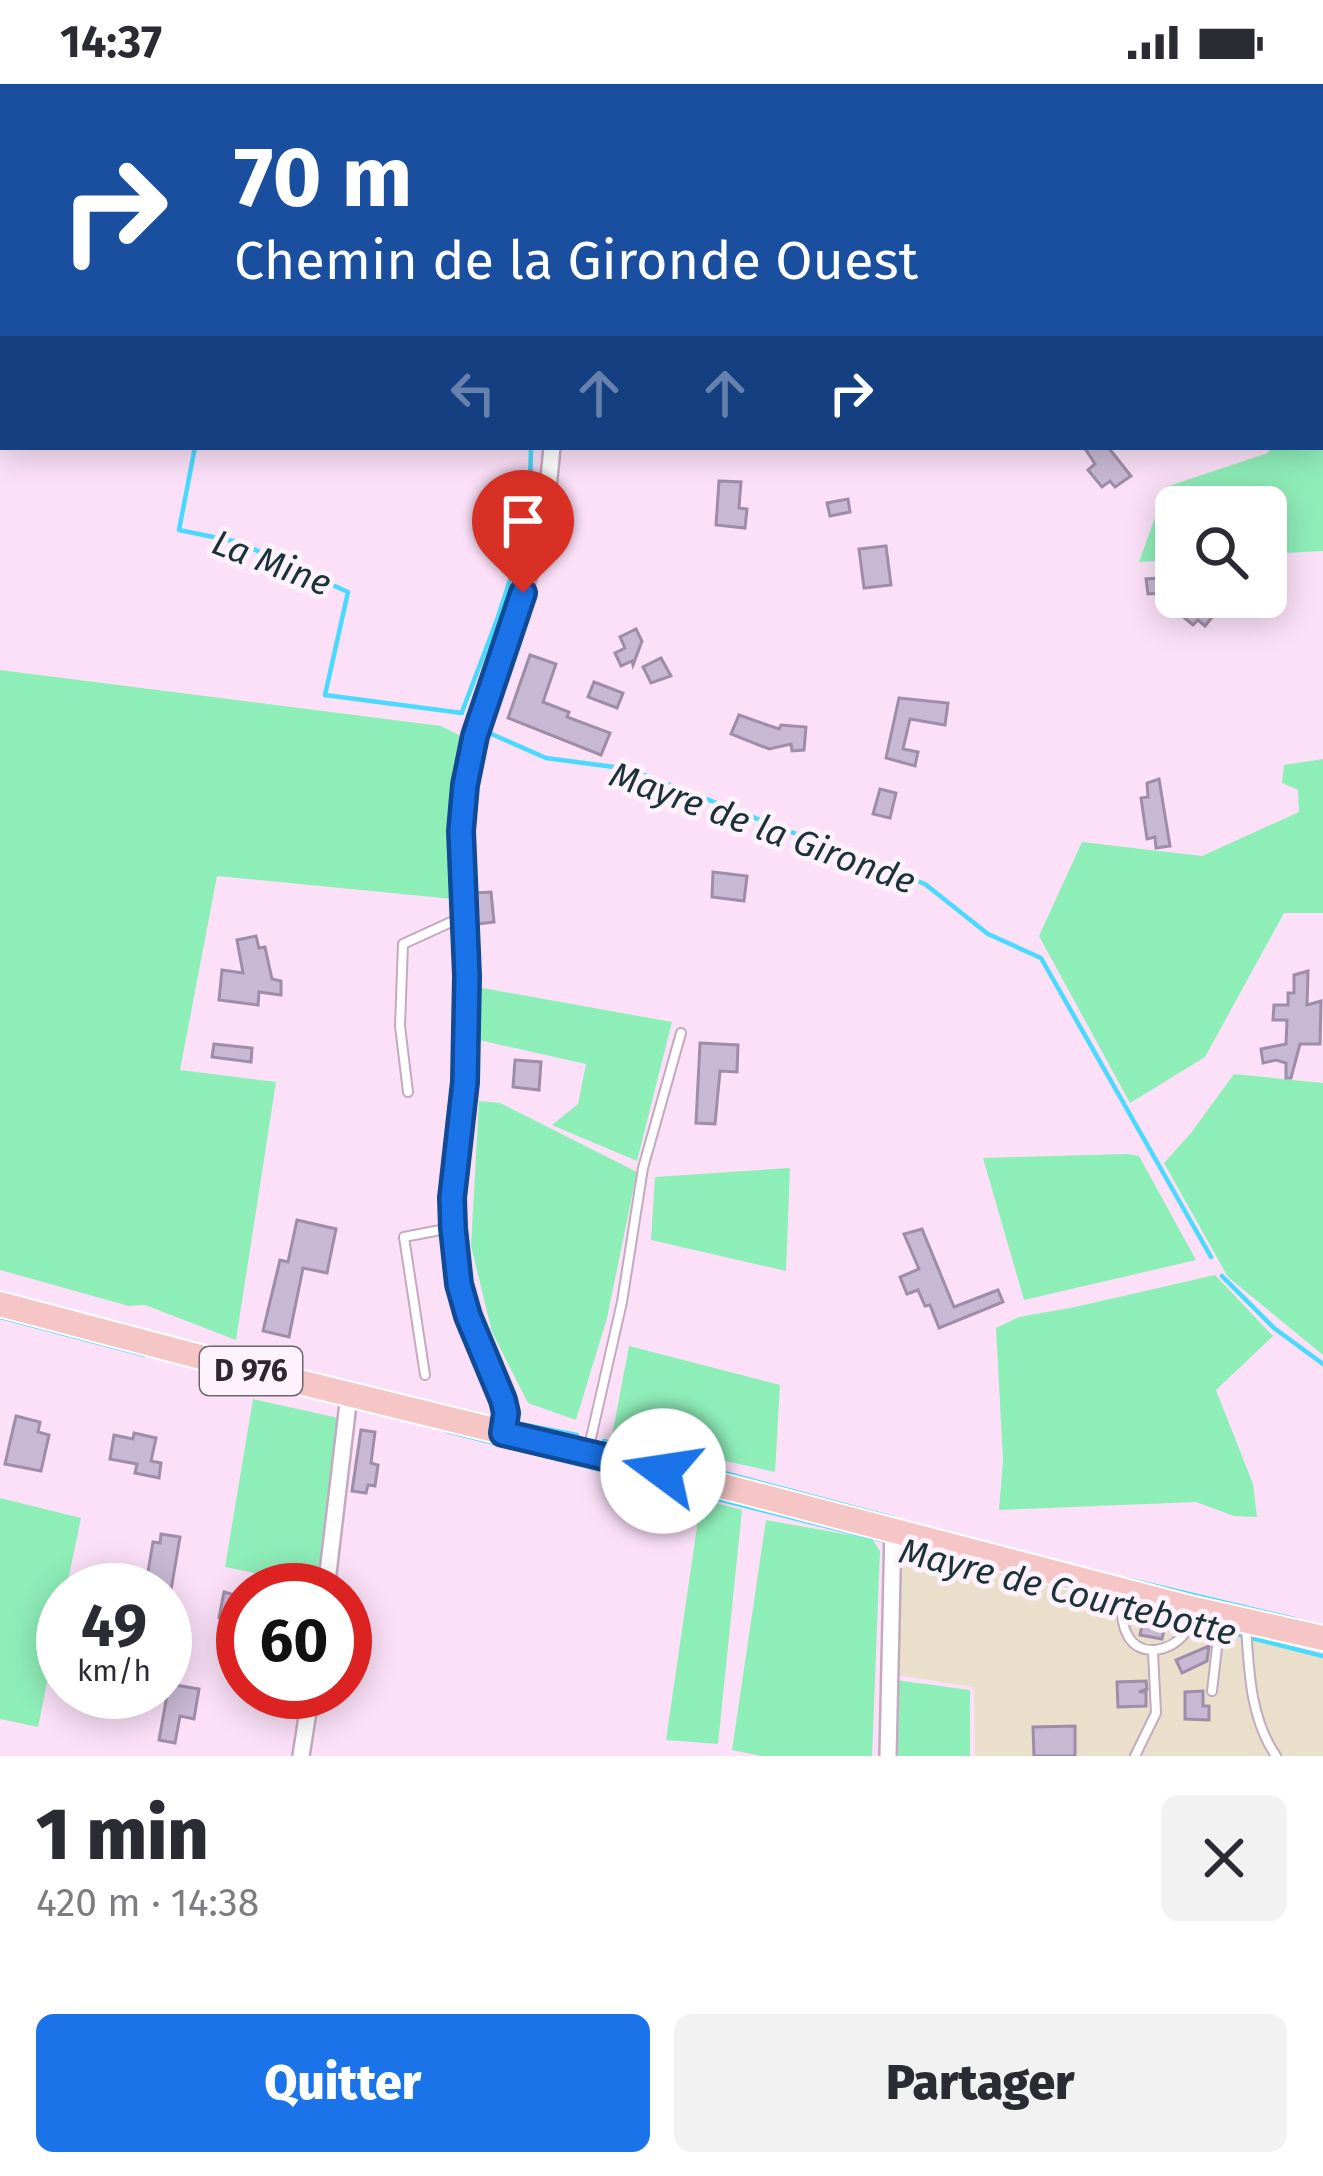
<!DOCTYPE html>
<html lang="fr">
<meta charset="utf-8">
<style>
:root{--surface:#fff;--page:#f2f2f3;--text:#2b2b33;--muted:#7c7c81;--accent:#1a73e8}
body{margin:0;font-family:"Fira Sans",sans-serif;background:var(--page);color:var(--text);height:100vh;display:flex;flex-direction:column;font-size:45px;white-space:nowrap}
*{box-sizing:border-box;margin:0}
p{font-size:39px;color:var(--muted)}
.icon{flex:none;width:66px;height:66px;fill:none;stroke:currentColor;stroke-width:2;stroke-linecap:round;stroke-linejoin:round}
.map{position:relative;height:1672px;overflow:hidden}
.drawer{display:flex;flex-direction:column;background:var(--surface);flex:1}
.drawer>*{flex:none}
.top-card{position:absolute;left:0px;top:0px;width:1323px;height:366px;box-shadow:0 6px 30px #0003;background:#1a4fa0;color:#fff;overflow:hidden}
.fabs{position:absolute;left:1155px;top:402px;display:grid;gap:24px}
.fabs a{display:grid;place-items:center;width:132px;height:132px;border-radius:18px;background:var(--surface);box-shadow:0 6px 30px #0003;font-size:60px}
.speed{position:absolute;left:36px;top:1479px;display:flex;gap:24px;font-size:60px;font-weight:700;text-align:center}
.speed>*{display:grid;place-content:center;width:156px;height:156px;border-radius:50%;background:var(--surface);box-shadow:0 6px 30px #0003;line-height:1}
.speed small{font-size:30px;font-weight:400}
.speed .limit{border:18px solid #d22;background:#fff;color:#111}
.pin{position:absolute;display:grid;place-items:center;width:102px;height:102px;color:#fff;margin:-123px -51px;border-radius:50% 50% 50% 0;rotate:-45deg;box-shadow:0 0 12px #0007}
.pin .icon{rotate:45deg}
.me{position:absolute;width:132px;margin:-66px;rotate:284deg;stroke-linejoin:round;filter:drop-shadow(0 0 9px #0008)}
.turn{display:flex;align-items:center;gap:42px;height:252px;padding:0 36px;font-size:54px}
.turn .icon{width:156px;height:156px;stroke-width:2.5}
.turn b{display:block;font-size:84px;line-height:102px}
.lanes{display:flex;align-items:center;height:114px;padding:0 36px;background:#0003;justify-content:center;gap:60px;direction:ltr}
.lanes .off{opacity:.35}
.round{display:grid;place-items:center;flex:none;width:126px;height:126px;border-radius:18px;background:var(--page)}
.headline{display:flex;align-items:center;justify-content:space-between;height:204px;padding:0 36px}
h1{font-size:72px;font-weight:800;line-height:90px}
.cta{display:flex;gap:24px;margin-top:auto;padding:24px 36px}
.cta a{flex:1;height:138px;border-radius:18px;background:var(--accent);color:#fff;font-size:48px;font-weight:800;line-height:138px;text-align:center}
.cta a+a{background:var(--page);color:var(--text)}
.status{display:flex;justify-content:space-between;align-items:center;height:84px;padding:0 60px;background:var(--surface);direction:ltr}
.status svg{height:33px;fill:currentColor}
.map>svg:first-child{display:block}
</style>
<div class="status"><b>14:37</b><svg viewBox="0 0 49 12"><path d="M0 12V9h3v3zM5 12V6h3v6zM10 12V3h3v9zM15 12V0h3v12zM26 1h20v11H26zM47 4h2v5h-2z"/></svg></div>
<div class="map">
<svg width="1323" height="1672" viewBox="0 0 1323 1672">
<rect width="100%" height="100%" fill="#fbe0f8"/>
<!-- industrial -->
<polygon fill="#e9dfca" points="904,1458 1323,1574 1323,1672 975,1672 974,1603 897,1591"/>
<!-- green -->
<g fill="#8eeeb8">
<polygon points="1323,231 1323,467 1266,470 1266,423 1176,423 1176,476 1139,478 1166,403 1268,369 1271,363 1320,363 1320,232"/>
<polygon points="0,586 441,642 463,653 453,735 453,815 217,792 180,986 276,998 236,1256 145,1221 129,1222 0,1186"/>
<polygon points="1323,675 1323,829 1284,829 1205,973 1130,1019 1039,852 1082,758 1202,772 1299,728 1298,706 1282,699 1284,681"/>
<polygon points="477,903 672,938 637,1077 552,1041 578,1020 586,980 479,956"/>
<polygon points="1234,990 1323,999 1323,1271 1228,1193 1164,1079 1191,1049"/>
<polygon points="479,1017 500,1019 637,1088 607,1234 576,1336 528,1319 492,1248 471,1162"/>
<polygon points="1128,1070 1139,1072 1196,1176 1024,1216 983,1074"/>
<polygon points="790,1084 786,1187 651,1156 655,1093"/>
<polygon points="1215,1191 1273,1252 1216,1306 1253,1400 1257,1433 1234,1432 1196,1418 999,1426 1003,1376 996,1244 1019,1233 1075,1223"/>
<polygon points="629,1262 780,1301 775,1388 612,1352"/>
<polygon points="253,1315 343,1335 329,1450 318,1484 306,1484 305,1499 225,1483"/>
<polygon points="0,1414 81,1434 66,1506 63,1506 63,1520 38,1643 0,1635"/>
<polygon points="701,1415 742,1426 718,1660 666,1656"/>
<polygon points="766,1436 872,1455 880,1467 872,1672 762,1672 732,1666"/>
<polygon points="895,1596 970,1606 970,1672 893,1672"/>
</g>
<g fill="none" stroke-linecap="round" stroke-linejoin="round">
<!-- stream -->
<g stroke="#49dafd" stroke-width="4.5">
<polyline points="485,3 486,0"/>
<polyline points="631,3 633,0"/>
<polyline points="0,218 3,217"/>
<polyline points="195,363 179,446 238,458 348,508 325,611 462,629"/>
<polyline points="462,628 498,533 529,437 531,363"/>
<polyline points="487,648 546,674 629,685 925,800 988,850 1041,874 1211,1173"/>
<polyline points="1222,1192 1274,1244 1323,1280"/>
<polyline points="0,1233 145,1271"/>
<polyline points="520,1340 577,1351"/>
<polyline points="447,1347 925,1467"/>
<polyline points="604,1357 893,1434"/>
<polyline points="1130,1496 1294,1535"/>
<polyline points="1064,1503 1131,1524 1323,1572"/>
</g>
</g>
<!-- building -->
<g fill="#c9b8d4" stroke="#9e8da8" stroke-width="3">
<polygon points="1084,363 1108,363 1131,392 1115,403 1110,397 1102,403 1088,386 1095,380"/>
<polygon points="719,397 741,398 739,424 747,425 745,444 716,441"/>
<polygon points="848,415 850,428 830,432 827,419"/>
<polygon points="886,462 891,501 864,504 859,465"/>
<polygon points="1176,493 1176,508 1148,510 1146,495"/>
<polygon points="1166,513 1200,513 1217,527 1205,542 1198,536 1193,541 1180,530 1168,531"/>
<polygon points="636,545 642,557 633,581 632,577 621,582 615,569 625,564 620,553"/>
<polygon points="530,571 556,580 543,618 569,628 567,633 610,649 601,671 508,634"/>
<polygon points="661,574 671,592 651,599 643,583"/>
<polygon points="594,598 623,609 617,624 588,613"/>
<polygon points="899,614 948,619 945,641 910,635 903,665 918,668 915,682 886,674"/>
<polygon points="739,631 779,645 781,641 806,643 804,666 792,667 791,660 769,665 731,650"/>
<polygon points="1159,695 1170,762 1156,764 1155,753 1147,755 1141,714 1148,713 1147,699"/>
<polygon points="880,705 896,709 890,734 873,730"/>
<polygon points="713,788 747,792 744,817 712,813"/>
<polygon points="491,808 494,838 477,840 475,809"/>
<polygon points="256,852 259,864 265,863 272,895 281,897 281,911 259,908 258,921 219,916 222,886 243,889 237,856"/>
<polygon points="1308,887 1307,921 1321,917 1320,960 1300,960 1291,994 1286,994 1286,979 1276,976 1263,979 1261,965 1286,960 1287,936 1273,936 1274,921 1288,921 1288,909 1294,909 1294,891"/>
<polygon points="700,959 738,961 737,988 720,987 715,1040 696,1039"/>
<polygon points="214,960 252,964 251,978 212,973"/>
<polygon points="515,976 541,978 539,1006 513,1003"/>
<polygon points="297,1136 336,1145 327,1189 303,1184 289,1253 263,1247 280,1176 288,1178"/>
<polygon points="922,1145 954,1223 998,1206 1003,1218 939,1244 930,1221 925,1222 918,1206 907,1210 900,1193 919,1185 904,1150"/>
<polygon points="16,1332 40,1338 38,1348 49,1351 41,1387 5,1380"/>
<polygon points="361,1346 375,1348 371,1379 378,1381 375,1402 368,1401 366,1409 352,1407"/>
<polygon points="134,1349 156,1354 151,1377 161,1379 159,1394 135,1389 137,1380 110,1375 114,1351 133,1355"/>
<polygon points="161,1450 180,1453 171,1506 145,1506 153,1458 160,1459"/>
<polygon points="224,1508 243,1513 239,1540 219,1534"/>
<polygon points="1144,1533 1166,1538 1162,1555 1140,1551"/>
<polygon points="1209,1562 1207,1577 1182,1589 1176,1576"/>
<polygon points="1146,1597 1147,1605 1139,1608 1146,1608 1146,1622 1118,1623 1117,1598"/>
<polygon points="169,1600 199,1605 194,1635 180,1632 175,1659 159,1656"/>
<polygon points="1203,1607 1203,1622 1209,1622 1209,1636 1185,1635 1185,1608"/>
<polygon points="1075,1642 1075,1672 1034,1672 1033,1643"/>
</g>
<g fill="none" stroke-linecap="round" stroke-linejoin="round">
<defs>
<g id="service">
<polyline points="408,1008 400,942 403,860 462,833"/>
<polyline points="425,1291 404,1153 451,1144"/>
<polyline points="588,1367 622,1218 643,1084 681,949"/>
<path d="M 1121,1513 C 1122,1526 1121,1540 1128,1552 C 1140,1574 1171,1568 1185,1549 C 1186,1547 1191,1532 1192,1530"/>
<path d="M 1246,1542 C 1249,1587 1250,1634 1276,1672"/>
<polyline points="1212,1607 1220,1537"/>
<polyline points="1135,1672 1156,1629 1153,1568"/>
</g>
<g id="minor">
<polyline points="650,3 652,0"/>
<polyline points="1320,42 1323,41"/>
<polyline points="0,201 3,200"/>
<path d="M 503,1349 L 506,1329 L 503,1315 C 484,1271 462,1227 456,1178 C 447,1117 462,1058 465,997 C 467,961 469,924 467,888 C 464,808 454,730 475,652 C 491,591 518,532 535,471 C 545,436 549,399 552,363"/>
<polyline points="326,1506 349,1311"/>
<polyline points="301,1672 311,1608"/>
<polyline points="888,1672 893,1445"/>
</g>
<polyline id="primary" points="0,1220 246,1285 738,1406 1194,1525 1323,1554"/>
</defs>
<!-- service casing -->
<use href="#service" stroke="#c4aac1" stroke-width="12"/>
<!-- minor casing -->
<use href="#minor" stroke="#c4aac1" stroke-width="20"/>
<!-- primary casing -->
<use href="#primary" stroke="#fff" stroke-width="28"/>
<!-- service -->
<use href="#service" stroke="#fff" stroke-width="8"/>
<!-- minor -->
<use href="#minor" stroke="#fff" stroke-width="15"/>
<!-- primary -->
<use href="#primary" stroke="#f6c5c5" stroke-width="24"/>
</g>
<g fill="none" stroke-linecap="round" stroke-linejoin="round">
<defs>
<polyline id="route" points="523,509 475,652 465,701 461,747 467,892 465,998 452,1114 453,1144 459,1200 468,1232 503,1316 506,1329 503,1349 663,1387"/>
</defs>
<!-- route casing -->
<use href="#route" stroke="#114b97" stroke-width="30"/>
<!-- route -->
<use href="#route" stroke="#1a73e8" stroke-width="21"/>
</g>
<g text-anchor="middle" stroke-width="10" stroke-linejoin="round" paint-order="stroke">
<!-- shield labels -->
<rect fill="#fef3fd" stroke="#6e646d" stroke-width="3" x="200" y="1263" width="102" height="48" rx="9"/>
<g font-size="30" font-weight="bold" fill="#30262f">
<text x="251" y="1297">D 976</text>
</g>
<!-- water labels -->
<g font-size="36" font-style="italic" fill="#1b3239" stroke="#fef3fd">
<text transform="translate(272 478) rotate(21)" y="13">La Mine</text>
<text transform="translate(763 743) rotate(20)" y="13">Mayre de la Gironde</text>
<text transform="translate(1068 1507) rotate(14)" y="13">Mayre de Courtebotte</text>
</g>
</g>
</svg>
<div class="fabs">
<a><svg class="icon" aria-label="search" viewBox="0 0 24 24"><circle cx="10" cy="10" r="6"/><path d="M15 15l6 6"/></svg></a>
</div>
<div class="speed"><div>49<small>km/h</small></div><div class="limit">60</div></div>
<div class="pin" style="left:523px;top:509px;background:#d93025"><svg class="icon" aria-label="arrive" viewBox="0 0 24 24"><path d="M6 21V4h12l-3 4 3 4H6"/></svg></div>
<svg class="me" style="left:663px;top:1387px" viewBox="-20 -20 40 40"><circle r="19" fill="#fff"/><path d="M0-13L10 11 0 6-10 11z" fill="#1a73e8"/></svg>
<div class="top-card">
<div class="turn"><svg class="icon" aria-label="right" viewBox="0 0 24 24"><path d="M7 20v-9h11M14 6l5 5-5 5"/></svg><div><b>70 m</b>Chemin de la Gironde Ouest</div></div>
<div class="lanes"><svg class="icon off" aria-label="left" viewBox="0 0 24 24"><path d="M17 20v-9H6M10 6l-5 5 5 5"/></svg><svg class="icon off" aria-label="ahead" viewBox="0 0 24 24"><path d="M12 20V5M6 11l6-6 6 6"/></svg><svg class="icon off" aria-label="ahead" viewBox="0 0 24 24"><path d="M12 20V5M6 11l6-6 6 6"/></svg><svg class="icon" aria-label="right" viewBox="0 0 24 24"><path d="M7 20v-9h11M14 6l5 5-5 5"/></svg></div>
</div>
</div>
<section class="drawer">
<div class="headline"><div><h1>1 min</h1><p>420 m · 14:38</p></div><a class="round"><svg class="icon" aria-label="close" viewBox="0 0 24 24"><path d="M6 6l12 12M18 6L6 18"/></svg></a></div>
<div class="cta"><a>Quitter</a><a>Partager</a></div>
</section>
